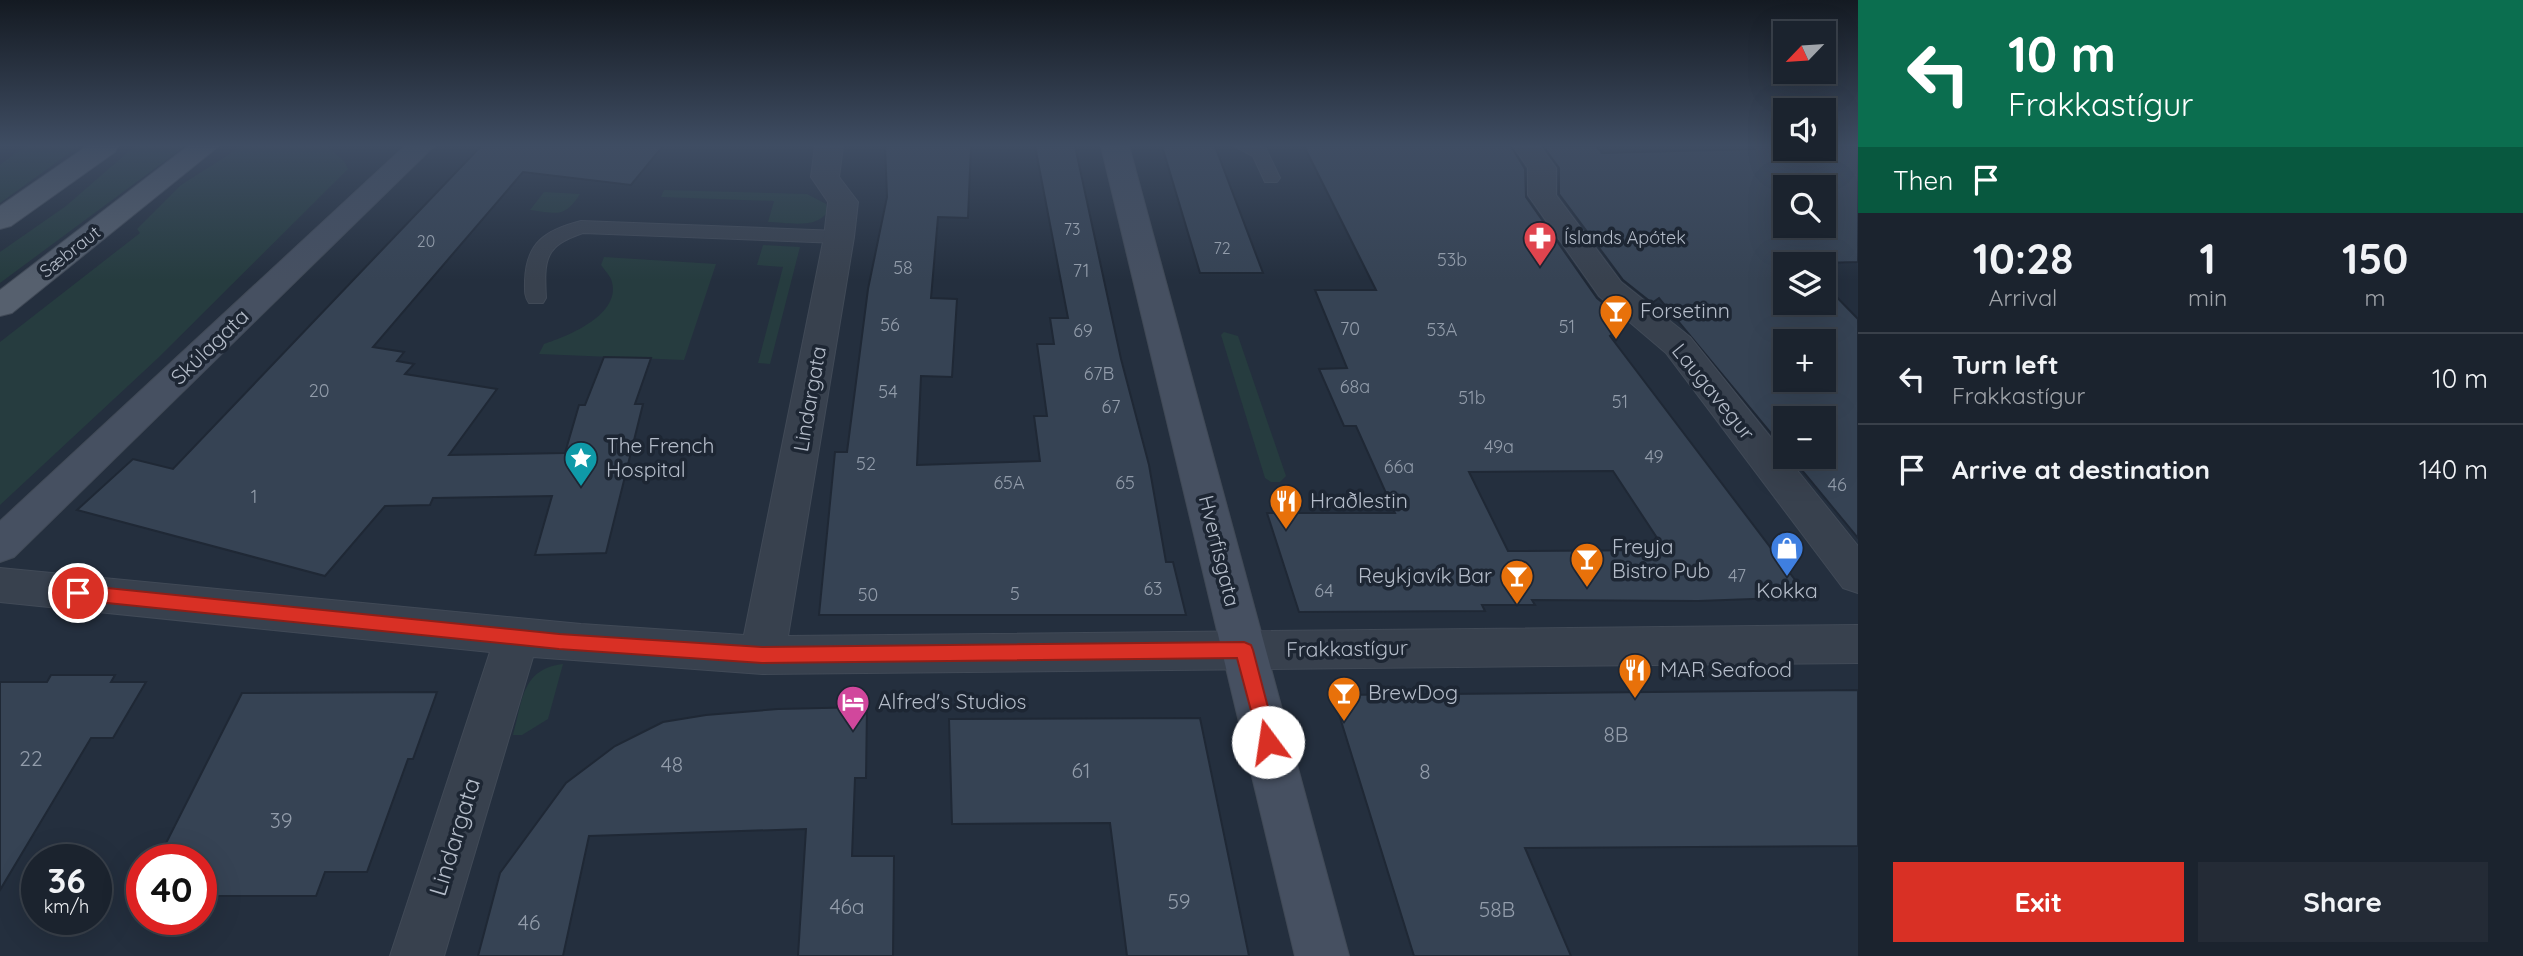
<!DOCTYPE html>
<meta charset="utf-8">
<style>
:root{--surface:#1b232e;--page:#242b36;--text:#f1f3f6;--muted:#a0a4aa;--line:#39404a;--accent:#d93025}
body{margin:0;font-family:Quicksand,sans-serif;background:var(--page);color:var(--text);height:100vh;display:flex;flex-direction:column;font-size:26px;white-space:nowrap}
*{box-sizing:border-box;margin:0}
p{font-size:23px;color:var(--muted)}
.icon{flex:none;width:38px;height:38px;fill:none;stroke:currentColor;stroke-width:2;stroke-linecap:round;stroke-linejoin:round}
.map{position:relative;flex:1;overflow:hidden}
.drawer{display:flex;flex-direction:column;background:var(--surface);width:665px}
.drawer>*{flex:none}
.banner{background:#0b6e4f;color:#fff;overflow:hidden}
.needle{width:46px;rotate:245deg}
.buttons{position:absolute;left:1773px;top:21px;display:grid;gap:14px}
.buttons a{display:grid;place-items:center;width:63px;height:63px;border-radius:0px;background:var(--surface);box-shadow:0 7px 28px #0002,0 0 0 2px var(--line);font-size:35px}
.speed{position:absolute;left:21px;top:844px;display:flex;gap:14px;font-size:35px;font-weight:700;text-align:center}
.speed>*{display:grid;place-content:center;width:91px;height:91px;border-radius:50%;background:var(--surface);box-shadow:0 7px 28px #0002,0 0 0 2px var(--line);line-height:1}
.speed small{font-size:18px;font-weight:400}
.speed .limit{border:10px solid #d22;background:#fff;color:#111}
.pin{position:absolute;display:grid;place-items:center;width:60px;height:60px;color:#fff;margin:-30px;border:4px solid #fff;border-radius:50%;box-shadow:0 2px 7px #0007}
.me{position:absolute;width:77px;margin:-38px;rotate:346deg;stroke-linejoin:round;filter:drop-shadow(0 0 5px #0008)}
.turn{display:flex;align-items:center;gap:24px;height:147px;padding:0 35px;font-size:32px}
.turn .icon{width:91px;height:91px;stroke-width:2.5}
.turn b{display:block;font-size:49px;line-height:60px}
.then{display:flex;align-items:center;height:66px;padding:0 35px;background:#0003;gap:14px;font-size:26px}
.eta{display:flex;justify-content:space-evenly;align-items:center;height:119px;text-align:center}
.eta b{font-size:42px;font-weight:700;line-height:49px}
.primary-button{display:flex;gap:14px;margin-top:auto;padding:14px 35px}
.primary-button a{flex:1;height:80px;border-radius:0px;background:var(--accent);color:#fff;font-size:28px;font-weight:700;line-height:80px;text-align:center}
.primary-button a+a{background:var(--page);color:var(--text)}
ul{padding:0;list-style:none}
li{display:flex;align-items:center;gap:21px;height:91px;padding:0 35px;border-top:2px solid var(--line)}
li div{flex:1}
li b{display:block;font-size:26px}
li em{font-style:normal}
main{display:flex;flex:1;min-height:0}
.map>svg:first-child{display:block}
</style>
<main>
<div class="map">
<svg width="1858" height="956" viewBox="0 0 1858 956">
<rect width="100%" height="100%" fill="#242f3e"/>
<!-- green -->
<g fill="#263c3f">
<polygon points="25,146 79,146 0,203 0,165"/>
<polygon points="135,146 185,146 0,283 0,252 66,206"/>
<polygon points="242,146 327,146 344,161 348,169 158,358 0,505 0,342 140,233 137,229 181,185"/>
<path d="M 664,190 L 807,194 L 826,204 L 828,211 C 817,230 786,222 768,222 L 774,201 L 661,197 Z"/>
<path d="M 544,192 L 580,194 C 564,219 557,213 530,210 Z"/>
<polygon points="763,245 800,247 770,364 758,363 783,267 757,265"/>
<path d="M 604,257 L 716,264 L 684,360 L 539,354 L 544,344 C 568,336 624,314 611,279 C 609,275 604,269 601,265 Z"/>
<polygon points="1224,332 1238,336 1286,476 1280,482 1271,482 1265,478 1221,335"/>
<path d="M 563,664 L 548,719 L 522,735 L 513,735 C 523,701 521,669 563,664 Z"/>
</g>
<!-- building -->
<g fill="#364354" stroke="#1f2835" stroke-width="2" fill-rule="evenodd">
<polygon points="481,146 663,146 631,185 523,172 373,347 404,352 397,361 414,364 405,374 497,389 449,455 565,453 579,405 585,405 604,357 651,358 635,404 643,404 606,553 535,555 552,496 433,498 430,505 385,506 325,576 77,510 133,459 173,469"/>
<polygon points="885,146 971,146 968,218 938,217 931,298 957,299 952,377 921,376 917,465 1040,461 1034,416 1047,416 1037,344 1054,344 1050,318 1068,318 1035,146 1075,146 1121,359 1149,465 1166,562 1173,562 1186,615 819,615 835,452 847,452 868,289 887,197"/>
<polygon points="1162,146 1215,146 1263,273 1200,273"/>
<path d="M 1304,146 L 1511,146 L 1525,169 L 1526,197 L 1597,298 L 1627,323 L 1610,336 L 1808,597 L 1698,601 L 1532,600 L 1535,605 L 1482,605 L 1485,611 L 1299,612 L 1267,513 L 1395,513 L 1356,426 L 1344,426 L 1319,369 L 1347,368 L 1315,290 L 1376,290 ZM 1613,471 L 1665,550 L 1508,551 L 1469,472 Z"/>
<path d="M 1543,146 L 1596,146 L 1602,153 L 1754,149 L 1751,146 L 1785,146 L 1785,149 L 1858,146 L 1858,262 L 1785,264 L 1785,303 L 1824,303 L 1824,284 L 1858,319 L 1858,538 L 1791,457 L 1824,457 L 1824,418 L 1785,418 L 1785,450 L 1659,298 L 1652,303 L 1623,280 L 1559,194 L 1559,168 ZM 1785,187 L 1824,187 L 1824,226 L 1785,226 ZM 1785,341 L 1824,341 L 1824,380 L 1785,380 Z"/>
<polygon points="51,675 115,675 111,682 146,682 113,738 91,738 0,890 0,682 47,682"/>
<polygon points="1858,690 1858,846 1525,848 1571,956 1414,956 1333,695"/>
<polygon points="437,692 413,759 408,759 367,872 325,872 316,896 201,896 201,859 158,859 242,693"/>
<polygon points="867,707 866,778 855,778 852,856 894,856 893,956 798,956 806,829 589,836 563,956 478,956 500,873 566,783 615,746 663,722 706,715 778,709"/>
<polygon points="1200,718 1249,956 1127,956 1110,823 952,824 949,719"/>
</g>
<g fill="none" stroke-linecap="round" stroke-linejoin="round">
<defs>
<g id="lane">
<polygon points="1234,146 1258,146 1266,149 1280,178 1277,182 1265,182 1253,156"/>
<path d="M 581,221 L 839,231 L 849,237 L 839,243 L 583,233 C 544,246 544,260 546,298 L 543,303 L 529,303 C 524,296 525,289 525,281 C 526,242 546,230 581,221 Z"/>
</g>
<g id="street">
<polygon points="815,146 843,146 839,177 858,202 854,237 788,636 1858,625 1858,663 762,674 533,657 444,956 390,956 490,652 0,602 0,568 581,624 744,635 824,237 828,202 811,177"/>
<polygon points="1513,146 1540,146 1556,168 1556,195 1621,282 1690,337 1858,546 1858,593 1843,588 1666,353 1599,296 1528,195 1528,168"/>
</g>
<g id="secondary">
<polygon points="405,146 434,146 14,557 0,562 0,521"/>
<polygon points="1101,146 1129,146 1349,956 1295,956"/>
</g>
<g id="primary">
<polygon points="87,146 118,146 115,152 11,226 0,229 0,206"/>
<polygon points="188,146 219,146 12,313 0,316 0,290"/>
</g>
</defs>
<!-- lane casing -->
<use href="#lane" stroke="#414a57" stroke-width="2"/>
<!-- street casing -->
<use href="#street" stroke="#414a57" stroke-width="2"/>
<!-- secondary casing -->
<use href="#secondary" stroke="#414a57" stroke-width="2"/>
<!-- primary casing -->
<use href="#primary" stroke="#414a57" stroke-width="2"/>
<!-- lane -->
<use href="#lane" fill="#38414e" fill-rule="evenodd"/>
<!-- street -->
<use href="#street" fill="#38414e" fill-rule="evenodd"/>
<!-- secondary -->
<use href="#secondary" fill="#465061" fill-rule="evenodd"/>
<!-- primary -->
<use href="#primary" fill="#56606e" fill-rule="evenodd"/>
</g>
<!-- sky -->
<linearGradient id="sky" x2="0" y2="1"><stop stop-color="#141a22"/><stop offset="0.52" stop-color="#3f4d63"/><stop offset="1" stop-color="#3f4d63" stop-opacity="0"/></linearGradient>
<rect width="1858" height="280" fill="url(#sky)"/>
<!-- route -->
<polygon fill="#d93025" stroke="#8d1f18" stroke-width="2" points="78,585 559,634 762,647 1244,642 1251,645 1253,650 1277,742 1274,748 1268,751 1261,748 1237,658 762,663 559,649 78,600 71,598 69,593 71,587"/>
<!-- icons -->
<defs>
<symbol id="pharmacy-pin" viewBox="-11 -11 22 30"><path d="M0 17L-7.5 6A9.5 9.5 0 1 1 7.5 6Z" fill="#e0444e" stroke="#1d2633"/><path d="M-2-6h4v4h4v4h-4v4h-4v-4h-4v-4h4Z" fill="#fff"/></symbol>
<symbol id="bar-pin" viewBox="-11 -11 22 30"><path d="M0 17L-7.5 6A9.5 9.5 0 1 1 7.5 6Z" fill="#e8710a" stroke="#1d2633"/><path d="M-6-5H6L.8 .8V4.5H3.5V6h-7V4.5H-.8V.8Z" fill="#fff"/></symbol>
<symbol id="sight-pin" viewBox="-11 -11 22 30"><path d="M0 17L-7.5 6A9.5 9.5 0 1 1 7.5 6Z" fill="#0f9aa8" stroke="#1d2633"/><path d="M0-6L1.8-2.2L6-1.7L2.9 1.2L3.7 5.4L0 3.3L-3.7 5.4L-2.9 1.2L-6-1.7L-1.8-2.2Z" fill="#fff"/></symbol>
<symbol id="restaurant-pin" viewBox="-11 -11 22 30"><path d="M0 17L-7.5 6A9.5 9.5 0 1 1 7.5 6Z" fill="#e8710a" stroke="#1d2633"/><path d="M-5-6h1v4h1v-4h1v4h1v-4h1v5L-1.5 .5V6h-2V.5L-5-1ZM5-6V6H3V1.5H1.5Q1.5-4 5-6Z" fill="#fff"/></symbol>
<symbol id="shop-pin" viewBox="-11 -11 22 30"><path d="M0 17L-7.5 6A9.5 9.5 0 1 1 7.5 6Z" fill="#3f7fe0" stroke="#1d2633"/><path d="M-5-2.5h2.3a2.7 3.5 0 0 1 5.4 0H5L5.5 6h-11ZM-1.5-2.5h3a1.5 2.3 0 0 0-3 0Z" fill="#fff"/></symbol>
<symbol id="hotel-pin" viewBox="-11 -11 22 30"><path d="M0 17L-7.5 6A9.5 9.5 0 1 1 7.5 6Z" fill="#d1479c" stroke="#1d2633"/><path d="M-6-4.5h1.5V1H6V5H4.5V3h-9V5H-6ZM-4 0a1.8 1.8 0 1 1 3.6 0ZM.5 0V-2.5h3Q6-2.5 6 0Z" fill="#fff"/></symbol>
</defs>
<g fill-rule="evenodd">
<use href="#pharmacy-pin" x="1521" y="219" width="38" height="52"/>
<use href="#bar-pin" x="1597" y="292" width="38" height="52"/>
<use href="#sight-pin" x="562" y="439" width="38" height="52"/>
<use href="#restaurant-pin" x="1267" y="482" width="38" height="52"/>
<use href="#shop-pin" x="1768" y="529" width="38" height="52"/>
<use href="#bar-pin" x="1568" y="540" width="38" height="52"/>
<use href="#bar-pin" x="1498" y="557" width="38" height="52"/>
<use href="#restaurant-pin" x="1616" y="651" width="38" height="52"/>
<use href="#bar-pin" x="1325" y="674" width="38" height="52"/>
<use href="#hotel-pin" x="834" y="683" width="38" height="52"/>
</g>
<g text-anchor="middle" stroke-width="7" stroke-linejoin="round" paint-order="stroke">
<!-- far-number labels -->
<g font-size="16" fill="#929caa">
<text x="1072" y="235">73</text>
<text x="426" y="247">20</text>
<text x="1222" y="254">72</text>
</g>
<!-- far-poi labels -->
<g font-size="18" fill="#b4bcc9" stroke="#1d2633" text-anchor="start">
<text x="1564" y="244">Íslands Apótek</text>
</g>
<!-- far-street labels -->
<g font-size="18" fill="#b4bcc9" stroke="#1d2633">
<text transform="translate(70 252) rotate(-38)" y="6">Sæbraut</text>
</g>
<!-- number labels -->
<g font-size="18" fill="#929caa">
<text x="1452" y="266">53b</text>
<text x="903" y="274">58</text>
<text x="1081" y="277">71</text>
<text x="890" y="331">56</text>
<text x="1567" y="333">51</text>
<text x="1350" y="335">70</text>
<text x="1442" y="336">53A</text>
<text x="1083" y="337">69</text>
<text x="1099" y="380">67B</text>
<text x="1355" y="393">68a</text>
<text x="319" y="397">20</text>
<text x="888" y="398">54</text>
<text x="1472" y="404">51b</text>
<text x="1620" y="408">51</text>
<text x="1111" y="413">67</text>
<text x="1499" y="453">49a</text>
<text x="1654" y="463">49</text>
<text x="866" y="470">52</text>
<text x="1399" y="473">66a</text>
<text x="1009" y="489">65A</text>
<text x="1125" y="489">65</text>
<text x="1837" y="491">46</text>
<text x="254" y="503">1</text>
<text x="1737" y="582">47</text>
<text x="1153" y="595">63</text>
<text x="1324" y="597">64</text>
<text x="1015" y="600">5</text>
<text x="868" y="601">50</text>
</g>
<!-- poi labels -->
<g font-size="21" fill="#b4bcc9" stroke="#1d2633" text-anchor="start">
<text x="1640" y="318">Forsetinn</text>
<text x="606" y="453">The French<tspan x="606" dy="24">Hospital</tspan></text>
<text x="1310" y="508">Hraðlestin</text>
<text x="1612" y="554">Freyja<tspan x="1612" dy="24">Bistro Pub</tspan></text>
<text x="1492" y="583" text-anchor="end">Reykjavík Bar</text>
<text x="1787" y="598" text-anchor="middle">Kokka</text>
<text x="1660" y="677">MAR Seafood</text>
<text x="1368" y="700">BrewDog</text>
<text x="878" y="709">Alfred's Studios</text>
</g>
<!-- street labels -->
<g font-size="21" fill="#b4bcc9" stroke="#1d2633">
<text transform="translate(210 347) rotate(-44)" y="7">Skúlagata</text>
<text transform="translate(1713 392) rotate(51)" y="7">Laugavegur</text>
<text transform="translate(810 399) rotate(-80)" y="7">Lindargata</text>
<text transform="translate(1219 551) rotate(76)" y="7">Hverfisgata</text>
<text transform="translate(1347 649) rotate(-1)" y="7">Frakkastígur</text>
</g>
<!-- near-number labels -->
<g font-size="21" fill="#929caa">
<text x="1616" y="742">8B</text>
<text x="31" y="766">22</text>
<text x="672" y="772">48</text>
<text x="1081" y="778">61</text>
<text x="1425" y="779">8</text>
<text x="281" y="828">39</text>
<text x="1179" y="909">59</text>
<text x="847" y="914">46a</text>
<text x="1497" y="917">58B</text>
<text x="529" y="930">46</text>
</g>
<!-- near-street labels -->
<g font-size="24" fill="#b4bcc9" stroke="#1d2633">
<text transform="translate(455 837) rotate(-73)" y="8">Lindargata</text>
</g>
</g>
</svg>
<div class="buttons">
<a><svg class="needle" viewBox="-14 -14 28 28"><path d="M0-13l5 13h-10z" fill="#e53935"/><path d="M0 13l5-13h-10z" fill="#a0a4aa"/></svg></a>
<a><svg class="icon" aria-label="sound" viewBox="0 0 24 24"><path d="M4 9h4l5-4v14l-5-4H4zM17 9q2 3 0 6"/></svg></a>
<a><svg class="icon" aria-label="search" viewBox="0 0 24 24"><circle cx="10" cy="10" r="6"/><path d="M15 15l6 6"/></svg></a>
<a><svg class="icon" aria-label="layers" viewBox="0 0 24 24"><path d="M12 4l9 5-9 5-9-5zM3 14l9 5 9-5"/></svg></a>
<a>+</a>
<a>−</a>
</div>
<div class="speed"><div>36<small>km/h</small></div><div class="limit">40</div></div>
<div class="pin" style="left:78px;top:593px;background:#d93025"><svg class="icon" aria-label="arrive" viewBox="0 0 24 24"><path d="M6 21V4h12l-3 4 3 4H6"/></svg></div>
<svg class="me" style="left:1268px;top:742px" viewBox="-20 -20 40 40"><circle r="19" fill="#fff"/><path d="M0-13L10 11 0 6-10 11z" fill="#d93025"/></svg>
</div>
<section class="drawer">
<div class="banner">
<div class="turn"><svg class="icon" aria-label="left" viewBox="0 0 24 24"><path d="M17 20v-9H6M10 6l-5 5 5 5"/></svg><div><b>10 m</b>Frakkastígur</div></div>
<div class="then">Then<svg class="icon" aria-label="arrive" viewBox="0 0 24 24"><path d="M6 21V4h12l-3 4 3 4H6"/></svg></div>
</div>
<div class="eta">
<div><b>10:28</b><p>Arrival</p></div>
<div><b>1</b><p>min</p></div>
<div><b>150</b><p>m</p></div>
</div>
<ul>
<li><svg class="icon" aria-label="left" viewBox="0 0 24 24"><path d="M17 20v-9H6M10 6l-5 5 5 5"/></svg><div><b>Turn left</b><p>Frakkastígur</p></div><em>10 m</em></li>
<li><svg class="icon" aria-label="arrive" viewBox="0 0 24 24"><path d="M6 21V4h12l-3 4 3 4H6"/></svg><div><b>Arrive at destination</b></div><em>140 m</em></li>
</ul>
<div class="primary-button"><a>Exit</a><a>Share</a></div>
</section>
</main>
